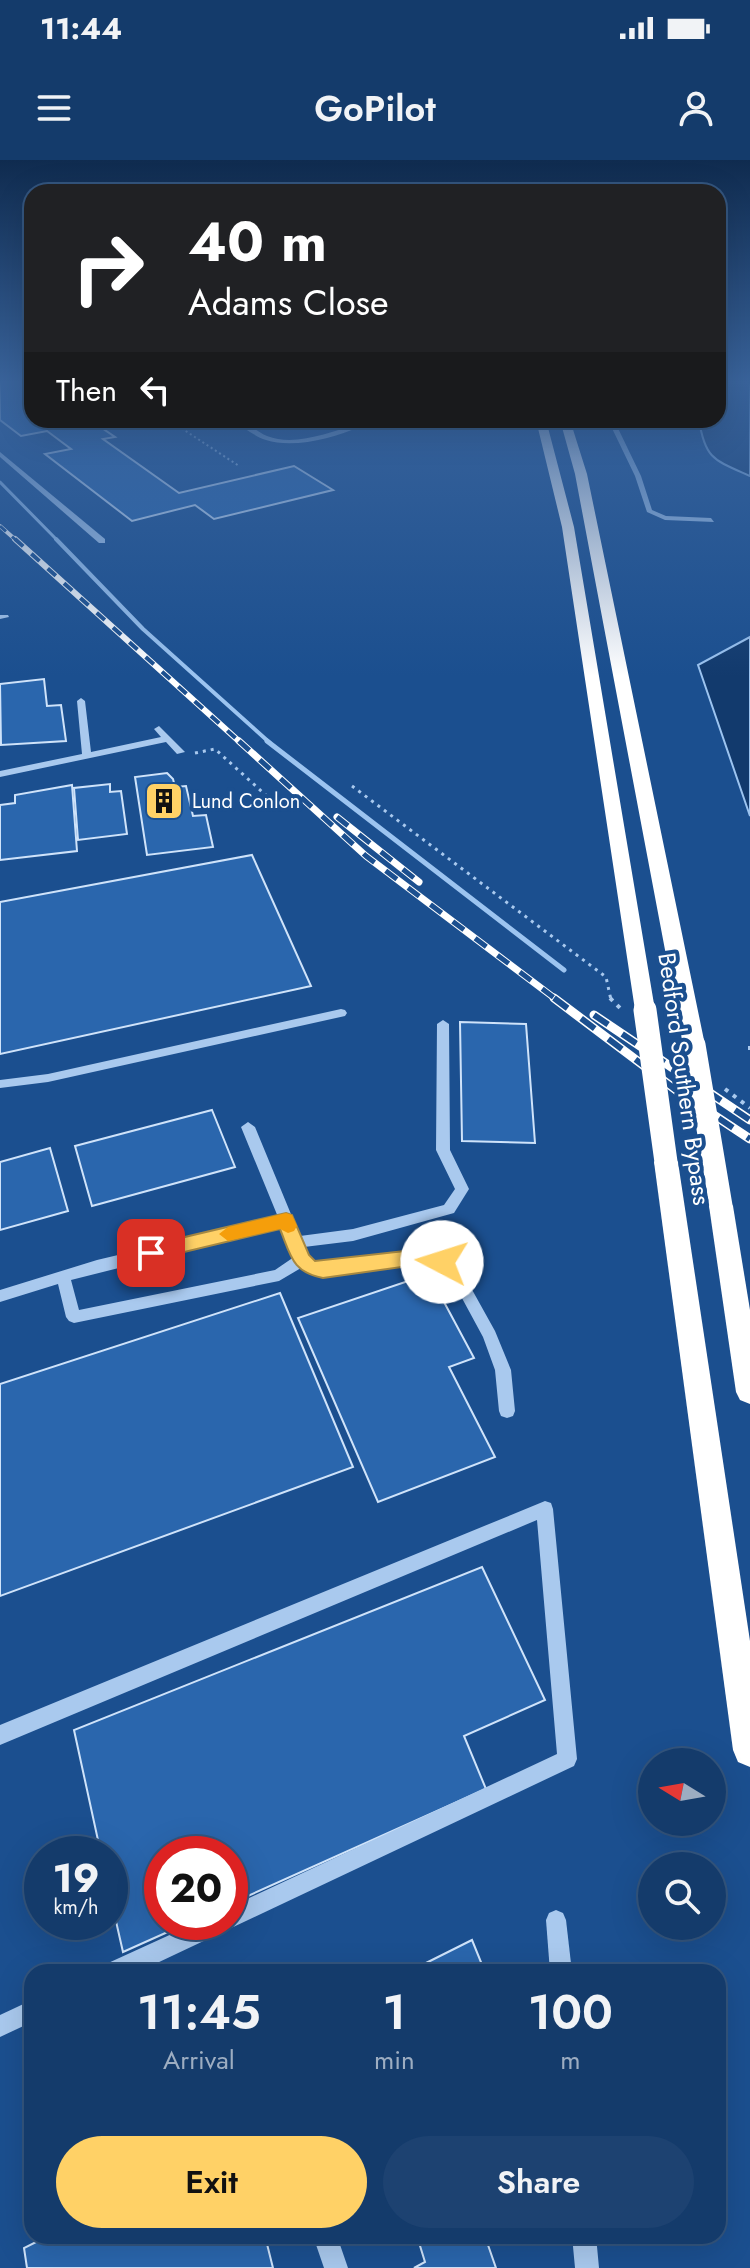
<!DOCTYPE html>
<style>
:root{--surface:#143b6b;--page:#1d4271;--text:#f1f3f6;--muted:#9dadc1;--line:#33557e;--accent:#ffd166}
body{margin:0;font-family:Jost,sans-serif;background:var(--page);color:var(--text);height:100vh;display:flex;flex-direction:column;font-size:30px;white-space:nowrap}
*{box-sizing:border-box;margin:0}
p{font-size:26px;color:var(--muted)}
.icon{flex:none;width:44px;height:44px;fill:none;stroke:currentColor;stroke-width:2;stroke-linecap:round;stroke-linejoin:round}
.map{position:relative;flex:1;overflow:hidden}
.drawer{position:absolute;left:24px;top:1804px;width:702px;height:280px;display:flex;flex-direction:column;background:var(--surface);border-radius:24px;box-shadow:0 8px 32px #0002,0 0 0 2px var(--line)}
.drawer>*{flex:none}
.banner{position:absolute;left:24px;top:24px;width:702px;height:244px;border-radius:24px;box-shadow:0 8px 32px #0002,0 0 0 2px var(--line);background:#202124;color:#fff;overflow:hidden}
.needle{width:52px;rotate:281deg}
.tools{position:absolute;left:638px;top:1588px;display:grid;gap:16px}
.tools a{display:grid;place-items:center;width:88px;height:88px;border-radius:50%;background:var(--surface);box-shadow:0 8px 32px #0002,0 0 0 2px var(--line);font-size:40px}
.speed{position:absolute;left:24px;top:1676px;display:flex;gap:16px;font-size:40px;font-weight:700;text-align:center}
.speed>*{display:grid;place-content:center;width:104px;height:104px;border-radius:50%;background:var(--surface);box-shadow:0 8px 32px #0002,0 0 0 2px var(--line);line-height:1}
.speed small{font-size:20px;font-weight:400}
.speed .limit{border:12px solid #d22;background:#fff;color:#111}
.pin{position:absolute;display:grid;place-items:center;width:68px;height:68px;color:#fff;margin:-34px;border-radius:16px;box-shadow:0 4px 12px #0006}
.me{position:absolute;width:88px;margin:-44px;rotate:275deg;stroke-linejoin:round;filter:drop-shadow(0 0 6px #0008)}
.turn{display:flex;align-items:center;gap:28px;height:168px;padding:0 32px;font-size:36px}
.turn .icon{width:104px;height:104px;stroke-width:2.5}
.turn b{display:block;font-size:56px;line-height:68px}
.then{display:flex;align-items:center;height:76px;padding:0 32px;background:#0003;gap:16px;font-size:30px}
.eta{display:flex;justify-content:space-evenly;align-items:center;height:136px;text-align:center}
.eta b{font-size:48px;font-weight:600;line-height:56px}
.action{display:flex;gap:16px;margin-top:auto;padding:16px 32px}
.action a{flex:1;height:92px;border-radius:48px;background:var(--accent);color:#111;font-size:32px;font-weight:600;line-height:92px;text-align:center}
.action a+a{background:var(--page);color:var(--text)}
.status{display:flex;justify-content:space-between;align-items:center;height:56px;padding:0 40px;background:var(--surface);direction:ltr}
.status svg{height:22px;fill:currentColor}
header{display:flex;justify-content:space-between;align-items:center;height:104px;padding:0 32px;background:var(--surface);font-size:36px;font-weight:600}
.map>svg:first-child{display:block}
</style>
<div class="status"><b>11:44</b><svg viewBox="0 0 49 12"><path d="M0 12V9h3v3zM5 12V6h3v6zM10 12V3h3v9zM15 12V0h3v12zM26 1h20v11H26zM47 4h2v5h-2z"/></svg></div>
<header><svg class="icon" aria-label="menu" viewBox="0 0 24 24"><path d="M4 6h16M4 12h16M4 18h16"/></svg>GoPilot<svg class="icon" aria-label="person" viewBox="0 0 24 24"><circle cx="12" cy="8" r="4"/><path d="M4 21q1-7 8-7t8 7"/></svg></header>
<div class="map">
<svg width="750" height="2108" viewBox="0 0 750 2108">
<rect width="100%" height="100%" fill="#1b4f8f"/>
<!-- water -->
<g fill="#123a6d" stroke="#9cc4f0" stroke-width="2">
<path d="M 718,221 L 750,221 L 750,316 C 714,300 705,299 699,260 L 718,260 Z"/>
<polygon points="750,477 750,656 698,505"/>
</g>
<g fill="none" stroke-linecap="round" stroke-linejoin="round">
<!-- stream-far2 -->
<polyline stroke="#9cc4f0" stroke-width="3" points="0,322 58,381"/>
<!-- stream-far1 -->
<polyline stroke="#9cc4f0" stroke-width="4" points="56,379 143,469 270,583"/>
<!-- stream -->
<polyline stroke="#9cc4f0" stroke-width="5" points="267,581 564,810"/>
</g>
<!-- building -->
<g fill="#2a66ad" stroke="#cfe3fa" stroke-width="2">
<polygon points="0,221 32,221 32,260 90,260 115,277 103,279 179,333 294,306 333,330 214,359 195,345 132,361 45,294 71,289 47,271 21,276 0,260"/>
<polygon points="44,519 47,546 61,545 66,581 1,585 0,524"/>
<polygon points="167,613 173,619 175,627 186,626 193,656 206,655 213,687 147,695 135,617"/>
<polygon points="110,624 110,632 121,631 127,674 78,680 74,628"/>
<polygon points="72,625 77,691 0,700 0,645 15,643 15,635"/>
<polygon points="252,695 311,826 0,894 0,742"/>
<polygon points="460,862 526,864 535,983 462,981"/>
<polygon points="212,950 235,1007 92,1046 75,986"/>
<polygon points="50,988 68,1051 0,1070 0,1002"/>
<polygon points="429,1114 474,1198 449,1207 495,1297 378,1342 298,1158"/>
<polygon points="280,1133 353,1307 0,1436 0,1224"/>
<polygon points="482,1407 545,1540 464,1576 486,1629 230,1744 230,1694 162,1694 162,1762 190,1762 123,1792 110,1735 110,1694 101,1694 74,1570"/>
<polygon points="472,1780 485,1812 408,1812"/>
<polygon points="48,2076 265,2076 273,2108 27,2108 24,2088"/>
<polygon points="417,2076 503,2076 488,2085 496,2108 414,2108 425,2102"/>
</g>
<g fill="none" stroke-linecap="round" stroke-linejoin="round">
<!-- path-far2 -->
<g stroke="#a9c9ee" stroke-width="2" stroke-dasharray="2 3" stroke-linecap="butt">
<polyline points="169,260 239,306"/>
<polyline points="127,263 142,260"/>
</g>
<!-- path-far1 -->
<g stroke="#a9c9ee" stroke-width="3" stroke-dasharray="3 5" stroke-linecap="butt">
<polyline points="195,593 215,589 281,649 304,643"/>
<polyline points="352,626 606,817 611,840"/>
</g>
<!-- path -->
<g stroke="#a9c9ee" stroke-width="4" stroke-dasharray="4 6" stroke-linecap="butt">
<polyline points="610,838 623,851"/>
<polyline points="750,886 750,894"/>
<polyline points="725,929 750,948"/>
</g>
<!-- minor -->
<g fill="#a9c9ee" fill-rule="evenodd">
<path d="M 233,260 C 246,260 255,271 267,276 C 295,287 329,272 356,265 L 359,267 C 334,278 293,289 266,280 C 254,276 243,267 233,260 Z"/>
<polygon points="608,260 614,260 641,316 652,350 666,356 711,358 714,362 665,360 647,352 635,316"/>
<polygon points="0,292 105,379 105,383 99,383 0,297"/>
<polygon points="0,455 8,455 9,457 0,459"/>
<polygon points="81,538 85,541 91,592 161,577 154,569 159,566 185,592 177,594 166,582 0,617 0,611 82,594 77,541"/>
<polygon points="341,849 345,850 347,853 345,856 48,922 0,928 0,920 48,914"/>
<path d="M 443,860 L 449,864 L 450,990 L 469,1029 L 454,1053 L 353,1081 L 304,1087 L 314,1103 L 323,1104 L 423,1091 L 447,1098 L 460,1108 L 495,1171 L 511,1210 L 515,1251 L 513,1256 L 507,1258 L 501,1256 L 499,1251 L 495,1210 L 483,1177 L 450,1116 L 438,1107 L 423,1103 C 399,1106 316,1124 301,1108 L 279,1121 L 74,1163 L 69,1161 L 66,1157 L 58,1124 L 0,1142 L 0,1130 L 97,1100 L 278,1057 L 241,967 L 248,962 L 255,967 L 300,1076 L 353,1069 L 444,1045 L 455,1029 L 436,990 L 437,864 ZM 282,1067 L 294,1097 L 275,1110 L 79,1150 L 71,1120 Z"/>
<polygon points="545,1341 551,1343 553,1349 577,1599 574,1606 138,1812 103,1812 106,1804 198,1762 230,1762 230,1747 557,1594 537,1360 0,1585 0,1565"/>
<polygon points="556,1750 563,1753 566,1760 572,1812 550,1812 546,1760 549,1753"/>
<polygon points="32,1840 32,1862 0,1877 0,1855"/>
<polygon points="313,2076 337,2076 348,2108 324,2108"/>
<polygon points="572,2076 596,2076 599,2108 575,2108"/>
</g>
<!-- highway -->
<g fill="#fff" fill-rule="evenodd">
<polygon points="536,260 546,260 574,367 655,850 645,857 635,850 562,367"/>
<polygon points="560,260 570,260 587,314 705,885 701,890 687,890 683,885 575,314"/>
<polygon points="666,993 674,996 678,1002 750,1481 750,1607 738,1602 733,1590 654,1002 658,996"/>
<polygon points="721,1037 729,1039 733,1046 750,1150 750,1244 740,1240 736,1232 709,1046 713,1039"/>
</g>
<defs>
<polyline id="rail-far3" points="0,366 17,381"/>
<polyline id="rail-far2" points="15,379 241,583"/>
<g id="rail-far1">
<polyline points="239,581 366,696 557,840"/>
<polyline points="337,657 419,722"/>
</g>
<g id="rail">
<polyline points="554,838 676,930 750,979"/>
<polyline points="594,855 750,960"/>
</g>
</defs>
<!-- rail-far3 casing -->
<use href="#rail-far3" stroke="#fff" stroke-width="4"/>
<!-- rail-far2 casing -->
<use href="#rail-far2" stroke="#fff" stroke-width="6"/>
<!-- rail-far1 casing -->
<use href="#rail-far1" stroke="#fff" stroke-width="7"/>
<!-- rail casing -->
<use href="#rail" stroke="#fff" stroke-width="9"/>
<!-- rail-far3 -->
<use href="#rail-far3" stroke="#1b4f8f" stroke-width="3" stroke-dasharray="8" stroke-linecap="butt"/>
<!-- rail-far2 -->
<use href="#rail-far2" stroke="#1b4f8f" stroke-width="4" stroke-dasharray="11" stroke-linecap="butt"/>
<!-- rail-far1 -->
<use href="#rail-far1" stroke="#1b4f8f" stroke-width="5" stroke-dasharray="14" stroke-linecap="butt"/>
<!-- rail -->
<use href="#rail" stroke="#1b4f8f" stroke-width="6" stroke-dasharray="17" stroke-linecap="butt"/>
<!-- highway-bridge -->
<g stroke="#fff" stroke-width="23">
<polyline points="645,850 666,1002"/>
<polyline points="694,885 721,1046"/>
</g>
</g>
<!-- sky -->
<linearGradient id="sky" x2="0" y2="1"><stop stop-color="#0f2b4f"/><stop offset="0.43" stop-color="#39639b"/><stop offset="1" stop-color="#39639b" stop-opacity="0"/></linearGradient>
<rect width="750" height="516" fill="url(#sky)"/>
<!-- route -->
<path fill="#ffd166" stroke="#a68842" stroke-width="2" d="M 286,1053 L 292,1055 L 309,1095 L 315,1101 L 423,1089 L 448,1096 L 451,1102 L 448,1107 L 442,1109 L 423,1104 L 323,1118 C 292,1112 291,1096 280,1069 L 151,1100 L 144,1098 L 142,1093 L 144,1087 L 151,1085 Z"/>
<!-- slow -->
<polygon fill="#f59e0b" points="286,1053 292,1055 297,1066 294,1071 288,1073 280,1069 228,1081 219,1074 228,1067"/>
<!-- icons -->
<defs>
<symbol id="building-square" viewBox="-11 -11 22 22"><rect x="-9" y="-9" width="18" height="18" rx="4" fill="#ffd166" stroke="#1b4f8f"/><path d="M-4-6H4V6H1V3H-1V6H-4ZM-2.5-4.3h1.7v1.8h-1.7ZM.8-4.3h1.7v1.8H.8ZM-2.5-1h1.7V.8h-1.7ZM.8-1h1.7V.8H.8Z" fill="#111"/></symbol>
</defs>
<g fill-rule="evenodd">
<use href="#building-square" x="142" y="619" width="44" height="44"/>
</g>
<g text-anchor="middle" stroke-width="8" stroke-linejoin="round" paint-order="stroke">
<!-- far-poi labels -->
<g font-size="20" fill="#fff" stroke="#1b4f8f" text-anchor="start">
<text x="192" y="648">Lund Conlon</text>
</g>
<!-- street labels -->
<g font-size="24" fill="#fff" stroke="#1b4f8f">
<text transform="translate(684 919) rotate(82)" y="8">Bedford Southern Bypass</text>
</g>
</g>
</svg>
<div class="tools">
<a><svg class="needle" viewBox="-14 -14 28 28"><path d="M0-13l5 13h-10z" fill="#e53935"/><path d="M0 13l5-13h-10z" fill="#9dadc1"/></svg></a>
<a><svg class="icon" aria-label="search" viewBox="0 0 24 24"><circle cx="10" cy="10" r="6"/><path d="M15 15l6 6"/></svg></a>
</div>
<div class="speed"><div>19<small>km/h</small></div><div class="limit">20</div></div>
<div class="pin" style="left:151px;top:1093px;background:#d93025"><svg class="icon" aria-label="arrive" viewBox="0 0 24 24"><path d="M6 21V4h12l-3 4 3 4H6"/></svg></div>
<svg class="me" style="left:442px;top:1102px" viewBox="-20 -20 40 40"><circle r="19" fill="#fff"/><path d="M0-13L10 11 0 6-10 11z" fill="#ffd166"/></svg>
<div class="banner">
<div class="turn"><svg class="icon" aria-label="right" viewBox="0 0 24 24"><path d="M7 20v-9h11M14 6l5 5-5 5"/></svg><div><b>40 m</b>Adams Close</div></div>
<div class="then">Then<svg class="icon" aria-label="left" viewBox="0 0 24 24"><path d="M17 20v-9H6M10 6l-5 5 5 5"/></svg></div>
</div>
<section class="drawer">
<div class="eta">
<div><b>11:45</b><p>Arrival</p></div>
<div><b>1</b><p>min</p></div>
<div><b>100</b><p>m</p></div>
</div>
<div class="action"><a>Exit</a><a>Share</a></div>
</section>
</div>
